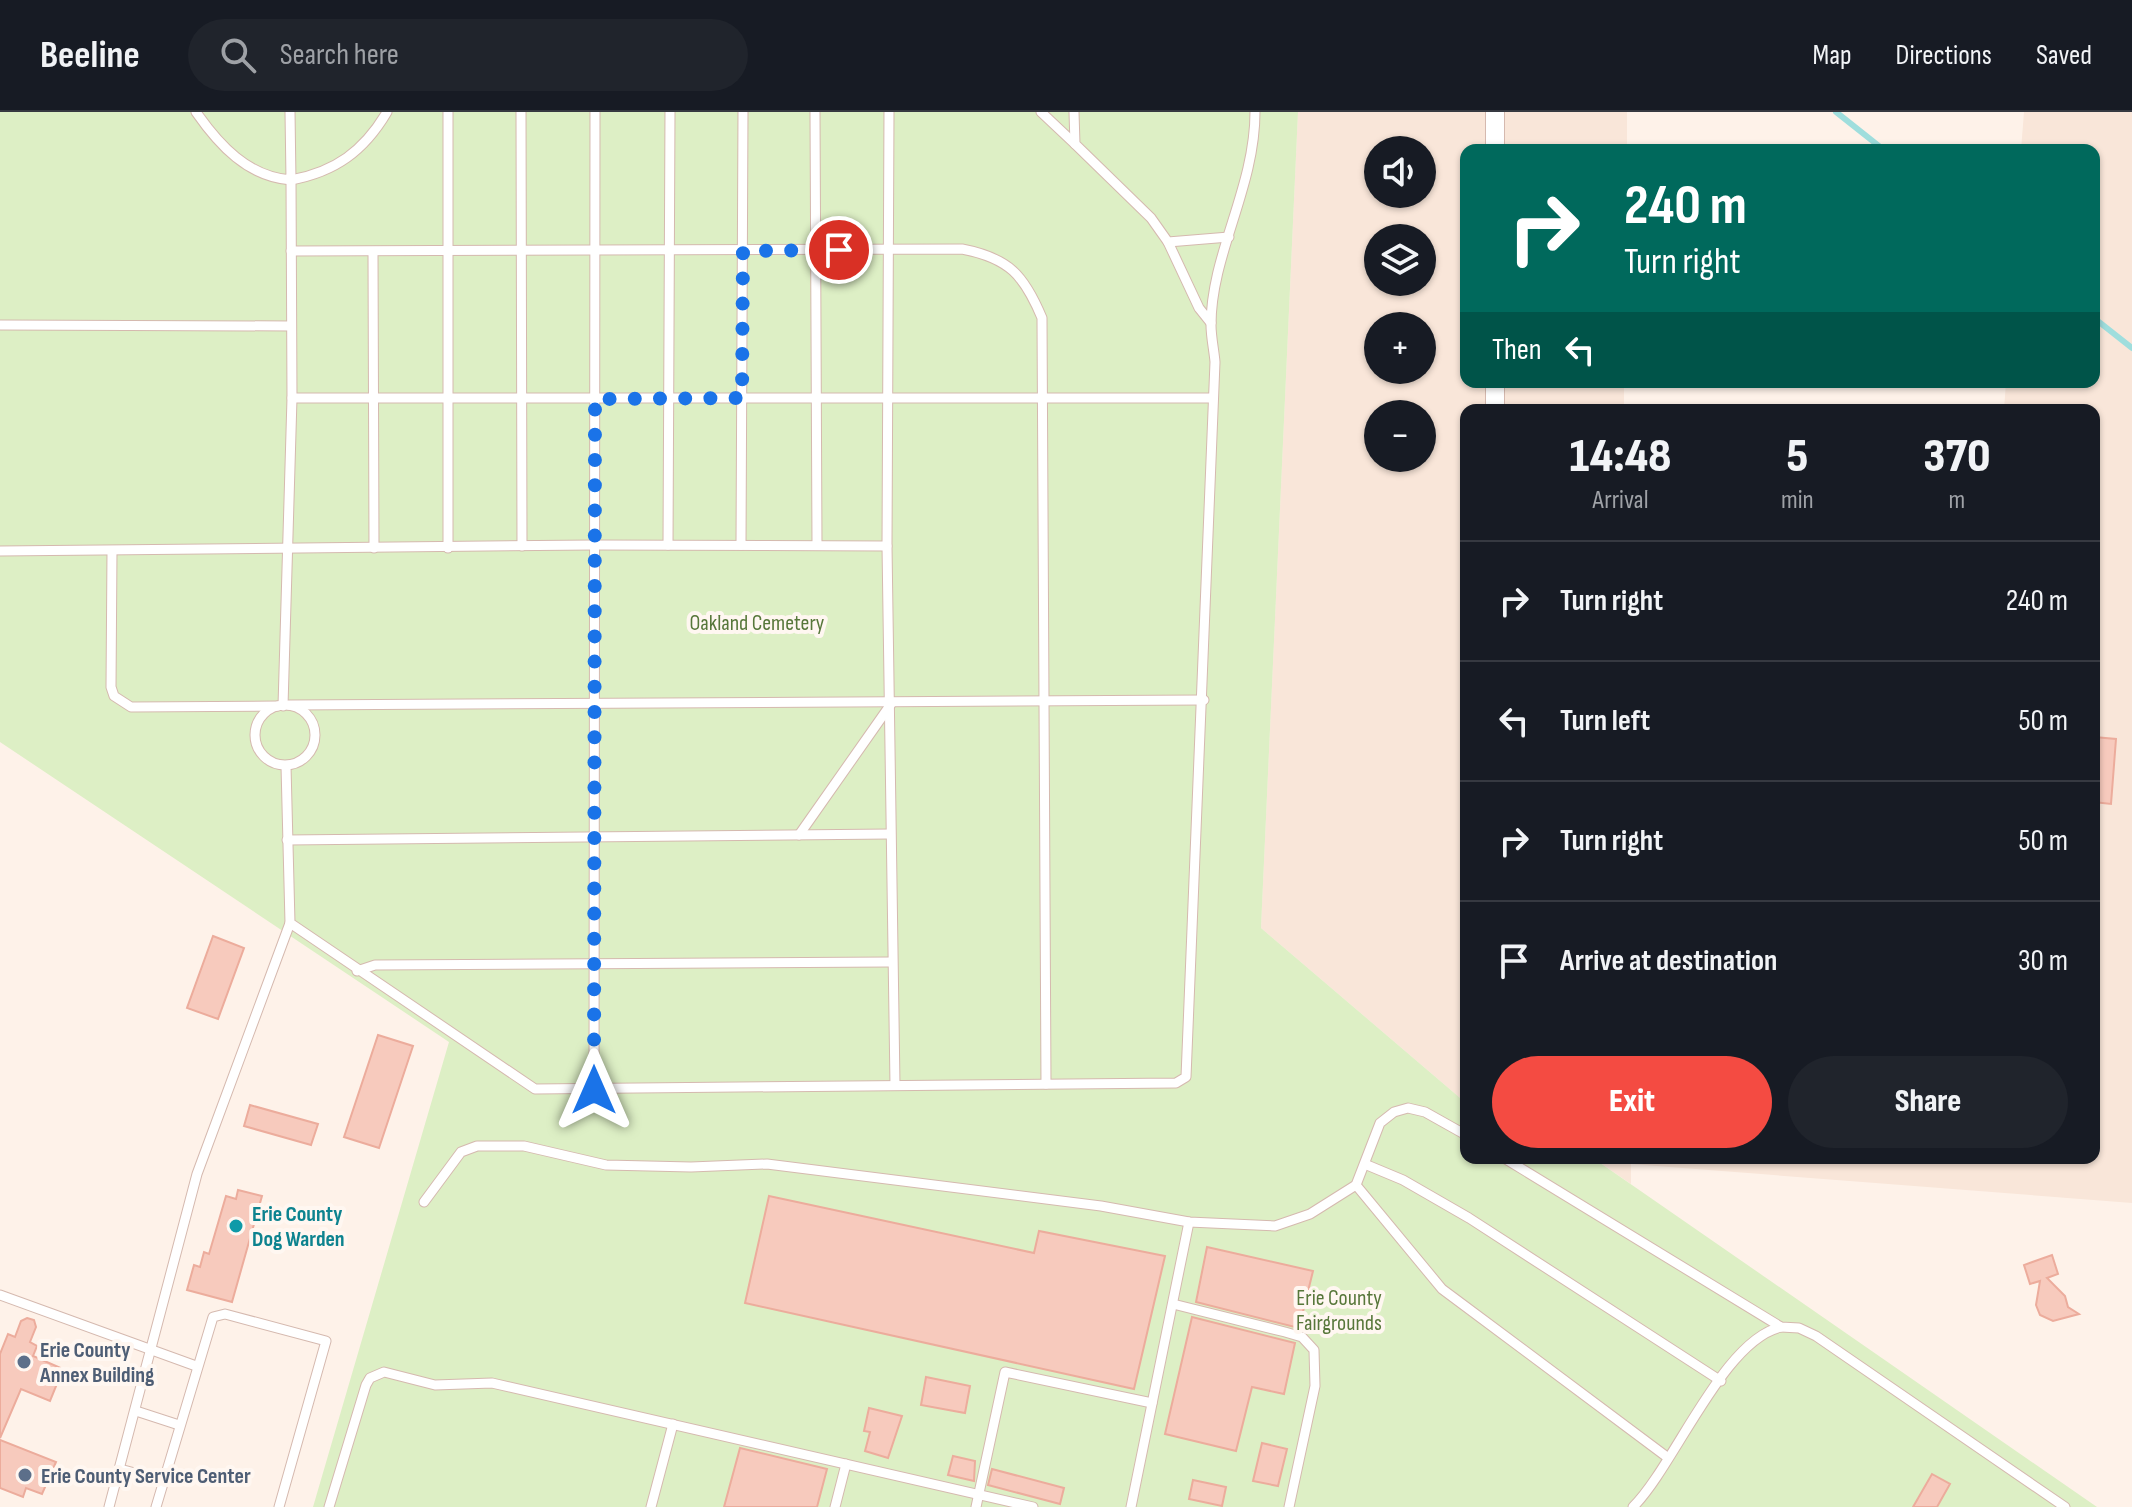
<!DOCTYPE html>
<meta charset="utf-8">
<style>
:root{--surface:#171b24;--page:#20242c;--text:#f1f3f6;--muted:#9ea1a6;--line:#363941;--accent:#f44b42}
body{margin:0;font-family:"Sofia Sans Condensed",sans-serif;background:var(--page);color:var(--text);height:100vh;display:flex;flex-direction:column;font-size:30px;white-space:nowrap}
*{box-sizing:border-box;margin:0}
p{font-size:26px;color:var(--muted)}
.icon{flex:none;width:44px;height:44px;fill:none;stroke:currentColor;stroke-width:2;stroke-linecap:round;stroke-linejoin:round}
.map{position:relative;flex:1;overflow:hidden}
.panel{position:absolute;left:1460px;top:292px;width:640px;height:760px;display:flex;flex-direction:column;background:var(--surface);border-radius:16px;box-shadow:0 2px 6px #0004}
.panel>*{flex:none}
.banner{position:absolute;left:1460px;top:32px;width:640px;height:244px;border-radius:16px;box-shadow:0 2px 6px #0004;background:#00695c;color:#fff;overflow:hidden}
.controls{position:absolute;left:1364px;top:24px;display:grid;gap:16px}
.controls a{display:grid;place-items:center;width:72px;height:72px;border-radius:50%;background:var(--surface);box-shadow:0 2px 6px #0004;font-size:40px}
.pin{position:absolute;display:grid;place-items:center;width:68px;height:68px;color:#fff;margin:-34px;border:4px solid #fff;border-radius:50%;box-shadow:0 2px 8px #0007}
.me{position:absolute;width:88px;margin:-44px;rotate:0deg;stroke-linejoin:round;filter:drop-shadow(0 0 6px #0008)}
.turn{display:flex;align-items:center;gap:28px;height:168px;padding:0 32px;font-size:36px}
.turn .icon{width:104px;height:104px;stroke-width:2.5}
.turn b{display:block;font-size:56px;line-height:68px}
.then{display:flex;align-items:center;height:76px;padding:0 32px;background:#0003;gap:16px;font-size:30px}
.eta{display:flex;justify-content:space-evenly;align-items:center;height:136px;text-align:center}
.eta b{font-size:48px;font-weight:800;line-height:56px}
.button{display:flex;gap:16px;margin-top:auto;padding:16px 32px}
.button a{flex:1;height:92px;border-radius:48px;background:var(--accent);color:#fff;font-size:32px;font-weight:800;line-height:92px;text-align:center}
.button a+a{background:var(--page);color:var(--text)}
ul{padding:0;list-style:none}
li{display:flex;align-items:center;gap:24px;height:120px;padding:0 32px;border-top:2px solid var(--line)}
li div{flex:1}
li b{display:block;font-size:30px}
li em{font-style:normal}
header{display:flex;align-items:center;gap:48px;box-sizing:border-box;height:112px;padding:0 40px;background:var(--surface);border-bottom:2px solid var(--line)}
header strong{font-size:38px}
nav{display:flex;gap:44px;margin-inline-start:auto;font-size:28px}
.search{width:560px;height:72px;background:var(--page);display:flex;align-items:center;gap:20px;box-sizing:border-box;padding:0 28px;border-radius:44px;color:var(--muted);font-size:30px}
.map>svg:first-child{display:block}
</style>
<header>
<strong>Beeline</strong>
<div class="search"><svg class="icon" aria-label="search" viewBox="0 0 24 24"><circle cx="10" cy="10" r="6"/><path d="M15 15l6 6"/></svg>Search here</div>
<nav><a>Map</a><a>Directions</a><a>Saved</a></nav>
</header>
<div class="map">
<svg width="2132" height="1395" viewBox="0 0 2132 1395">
<rect width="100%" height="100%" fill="#fef2e9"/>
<!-- residential -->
<g fill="#f9e6d9" fill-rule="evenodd">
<path d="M 1298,0 L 1627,0 L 1627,38 L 1466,38 L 1466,270 L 1624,270 L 1624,298 L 1466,298 L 1466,991 L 1261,816 ZM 1378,38 L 1422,38 L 1422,82 L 1378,82 ZM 1378,126 L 1422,126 L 1422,170 L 1378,170 ZM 1378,214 L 1422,214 L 1422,258 L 1378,258 ZM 1378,302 L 1422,302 L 1422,346 L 1378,346 Z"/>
<polygon points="2024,0 2132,0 2132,1091 1631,1052 1631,1072 1593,1046 2094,1046 2094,298 2004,298 2006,270 2094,270 2094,38 2021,38"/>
</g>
<!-- green -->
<polygon fill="#ddefc5" points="0,0 1298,0 1261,816 1466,991 1466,1046 1593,1046 2097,1395 313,1395 449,930 0,630"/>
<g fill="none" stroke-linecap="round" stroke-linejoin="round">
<!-- stream -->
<g stroke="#9fdedd" stroke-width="6">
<polyline points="1836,0 1884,38"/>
<polyline points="2094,206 2132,236"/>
</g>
</g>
<!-- building -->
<g fill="#f7cabd" stroke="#ecac9c" stroke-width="2">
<polygon points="2094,625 2116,627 2111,692 2094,690"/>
<polygon points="213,824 244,836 218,907 187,896"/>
<polygon points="378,923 413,934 379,1036 344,1025"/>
<polygon points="250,993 318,1012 311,1033 244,1014"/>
<polygon points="238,1078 262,1084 232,1190 187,1178 194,1153 200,1155 204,1140 209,1142 226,1084 236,1087"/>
<polygon points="769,1084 1034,1141 1039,1119 1165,1144 1134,1277 745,1191"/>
<polygon points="1207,1135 1313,1159 1299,1216 1196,1190"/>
<polygon points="2052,1143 2058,1162 2047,1166 2065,1184 2068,1195 2079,1202 2053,1209 2040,1203 2036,1193 2040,1169 2030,1172 2024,1153"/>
<polygon points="1192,1205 1295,1231 1284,1282 1252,1275 1236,1339 1165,1322"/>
<polygon points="27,1206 34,1208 36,1215 30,1230 37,1234 33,1244 63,1257 50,1289 21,1277 0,1326 0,1242 8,1222 15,1225 21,1209"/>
<polygon points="926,1265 970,1274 965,1301 921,1293"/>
<polygon points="869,1296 902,1304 888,1346 865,1339 870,1320 864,1319"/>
<polygon points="0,1328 56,1350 42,1382 26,1376 23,1385 0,1376"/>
<polygon points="1262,1331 1287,1337 1278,1374 1253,1369"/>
<polygon points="740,1336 827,1357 817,1395 724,1395"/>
<polygon points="953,1344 975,1349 974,1369 948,1363"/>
<polygon points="992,1357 1064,1376 1060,1392 988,1373"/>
<polygon points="1932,1362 1950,1372 1937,1395 1913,1395"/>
<polygon points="1193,1368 1226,1375 1222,1394 1189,1387"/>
</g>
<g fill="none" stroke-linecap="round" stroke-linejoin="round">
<defs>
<g id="service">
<path d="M 196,0 C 219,33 248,65 291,68 L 290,0"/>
<polyline points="448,0 448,436"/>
<polyline points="521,0 522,434"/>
<polyline points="815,0 817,433"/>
<polyline points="889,0 887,434 895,973"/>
<polyline points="1041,0 1075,32"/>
<polyline points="1074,0 1075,32 1151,106 1168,130 1229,125"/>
<polyline points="1168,130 1199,196 1211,211"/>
<path d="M 291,139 L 962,137 C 1009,146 1024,163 1042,206 L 1046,972"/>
<polyline points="373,140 374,436"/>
<polyline points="0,213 291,214"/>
<polyline points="292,286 1213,286"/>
<polyline points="668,433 670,0"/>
<polyline points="741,433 743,0"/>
<polyline points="0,439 594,433 887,434"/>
<polyline points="112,439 111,575 114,584 131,595 278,594"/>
<circle cx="285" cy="623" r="30"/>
<polyline points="289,593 1204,588"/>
<path d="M 283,594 L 292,286 L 291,68 C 335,60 364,39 387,0"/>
<path d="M 286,654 L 290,811 L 535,977 L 1176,971 L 1186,965 L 1215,250 C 1214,238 1211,225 1211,213 C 1211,142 1255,76 1255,0"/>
<polyline points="799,723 891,592"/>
<polyline points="287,728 890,722"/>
<polyline points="357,859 375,853 890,850"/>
<polyline points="594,978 595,0"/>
<polyline points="1504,1046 1781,1215 1799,1216 1816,1224 2065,1395"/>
<polyline points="1367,1053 1403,1068 1469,1106 1721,1269"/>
<polyline points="1356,1073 1442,1177 1667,1345"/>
<polyline points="424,1090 461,1040 477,1034 524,1034 606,1053 691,1055 767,1052 1101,1094 1189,1110 1275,1114 1310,1102 1356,1073 1380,1011 1394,1000 1408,996 1425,1000 1466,1023"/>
<polyline points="0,1183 196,1254"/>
<polyline points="1173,1192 1285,1220 1302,1225 1314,1238 1315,1274 1289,1395"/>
<polyline points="136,1299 179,1313"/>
<polyline points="120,1357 164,1369"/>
<polyline points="109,1395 197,1062 290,811"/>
<polyline points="156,1395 213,1205 225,1202 326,1229 279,1395"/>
<polyline points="329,1395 366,1273 370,1266 384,1260 435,1273 492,1271 1033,1395"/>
<polyline points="651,1395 673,1312"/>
<polyline points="835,1395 846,1352"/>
<polyline points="976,1395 1005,1260 1152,1291"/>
<polyline points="1131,1395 1189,1110"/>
<path d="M 1633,1395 C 1675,1353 1723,1228 1781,1215"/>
</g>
<g id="minor">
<polyline points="1495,38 1495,0"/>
<polyline points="1495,298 1495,270"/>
</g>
</defs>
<!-- service casing -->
<use href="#service" stroke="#d5b9af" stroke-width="11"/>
<!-- minor casing -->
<use href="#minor" stroke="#d5b9af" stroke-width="20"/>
<!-- service -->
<use href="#service" stroke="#fff" stroke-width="9"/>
<!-- minor -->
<use href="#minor" stroke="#fff" stroke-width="18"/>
</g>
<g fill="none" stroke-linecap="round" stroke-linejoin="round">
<!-- route -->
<polyline stroke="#1a73e8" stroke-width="14" stroke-dasharray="0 25.2" points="594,978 595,287 742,286 743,139 839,138"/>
</g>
<!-- markers -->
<circle fill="#0f9aa8" stroke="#fff7f1" stroke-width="3" cx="236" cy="1114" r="8"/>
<g fill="#5c6f8a" stroke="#fff7f1" stroke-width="3">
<circle cx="24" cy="1250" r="8"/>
<circle cx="25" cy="1363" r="8"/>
</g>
<g text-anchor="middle" stroke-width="8" stroke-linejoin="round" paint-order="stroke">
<!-- park labels -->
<g font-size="22" fill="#57773a" stroke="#fff7f1">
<text x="757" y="518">Oakland Cemetery</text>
<text x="1339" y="1193">Erie County<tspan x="1339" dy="25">Fairgrounds</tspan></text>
</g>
<!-- culture labels -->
<g font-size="22" font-weight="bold" fill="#0d838f" stroke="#fff7f1" text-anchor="start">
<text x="252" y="1109">Erie County<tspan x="252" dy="25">Dog Warden</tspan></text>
</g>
<!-- service labels -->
<g font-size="22" font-weight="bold" fill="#4e5e75" stroke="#fff7f1" text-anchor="start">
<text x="40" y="1245">Erie County<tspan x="40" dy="25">Annex Building</tspan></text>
<text x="41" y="1371">Erie County Service Center</text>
</g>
</g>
</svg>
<div class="controls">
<a><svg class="icon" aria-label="sound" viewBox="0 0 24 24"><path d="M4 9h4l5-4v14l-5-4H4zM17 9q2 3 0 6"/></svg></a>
<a><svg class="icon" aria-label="layers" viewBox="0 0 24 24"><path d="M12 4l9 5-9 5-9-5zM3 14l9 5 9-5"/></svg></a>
<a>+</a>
<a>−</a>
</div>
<div class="pin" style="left:839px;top:138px;background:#d93025"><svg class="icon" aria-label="arrive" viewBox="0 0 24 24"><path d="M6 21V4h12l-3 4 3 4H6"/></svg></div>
<svg class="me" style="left:594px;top:978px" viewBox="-20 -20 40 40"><path d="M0-17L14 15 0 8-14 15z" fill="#1a73e8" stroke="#fff" stroke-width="4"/></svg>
<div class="banner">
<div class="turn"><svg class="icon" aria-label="right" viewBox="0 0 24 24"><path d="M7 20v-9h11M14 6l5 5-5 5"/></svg><div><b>240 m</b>Turn right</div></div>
<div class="then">Then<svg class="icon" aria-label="left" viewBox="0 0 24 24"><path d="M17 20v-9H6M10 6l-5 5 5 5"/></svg></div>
</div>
<section class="panel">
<div class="eta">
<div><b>14:48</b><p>Arrival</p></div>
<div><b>5</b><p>min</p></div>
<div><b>370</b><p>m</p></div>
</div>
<ul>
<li><svg class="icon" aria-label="right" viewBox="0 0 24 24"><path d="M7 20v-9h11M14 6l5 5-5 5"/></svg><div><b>Turn right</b></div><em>240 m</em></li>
<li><svg class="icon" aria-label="left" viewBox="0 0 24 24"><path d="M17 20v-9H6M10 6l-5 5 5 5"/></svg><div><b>Turn left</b></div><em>50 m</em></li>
<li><svg class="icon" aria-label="right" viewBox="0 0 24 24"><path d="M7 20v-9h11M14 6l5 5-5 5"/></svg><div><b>Turn right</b></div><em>50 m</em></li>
<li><svg class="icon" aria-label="arrive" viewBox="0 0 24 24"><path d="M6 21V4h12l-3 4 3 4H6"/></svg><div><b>Arrive at destination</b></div><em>30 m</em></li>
</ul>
<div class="button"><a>Exit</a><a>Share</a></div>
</section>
</div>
